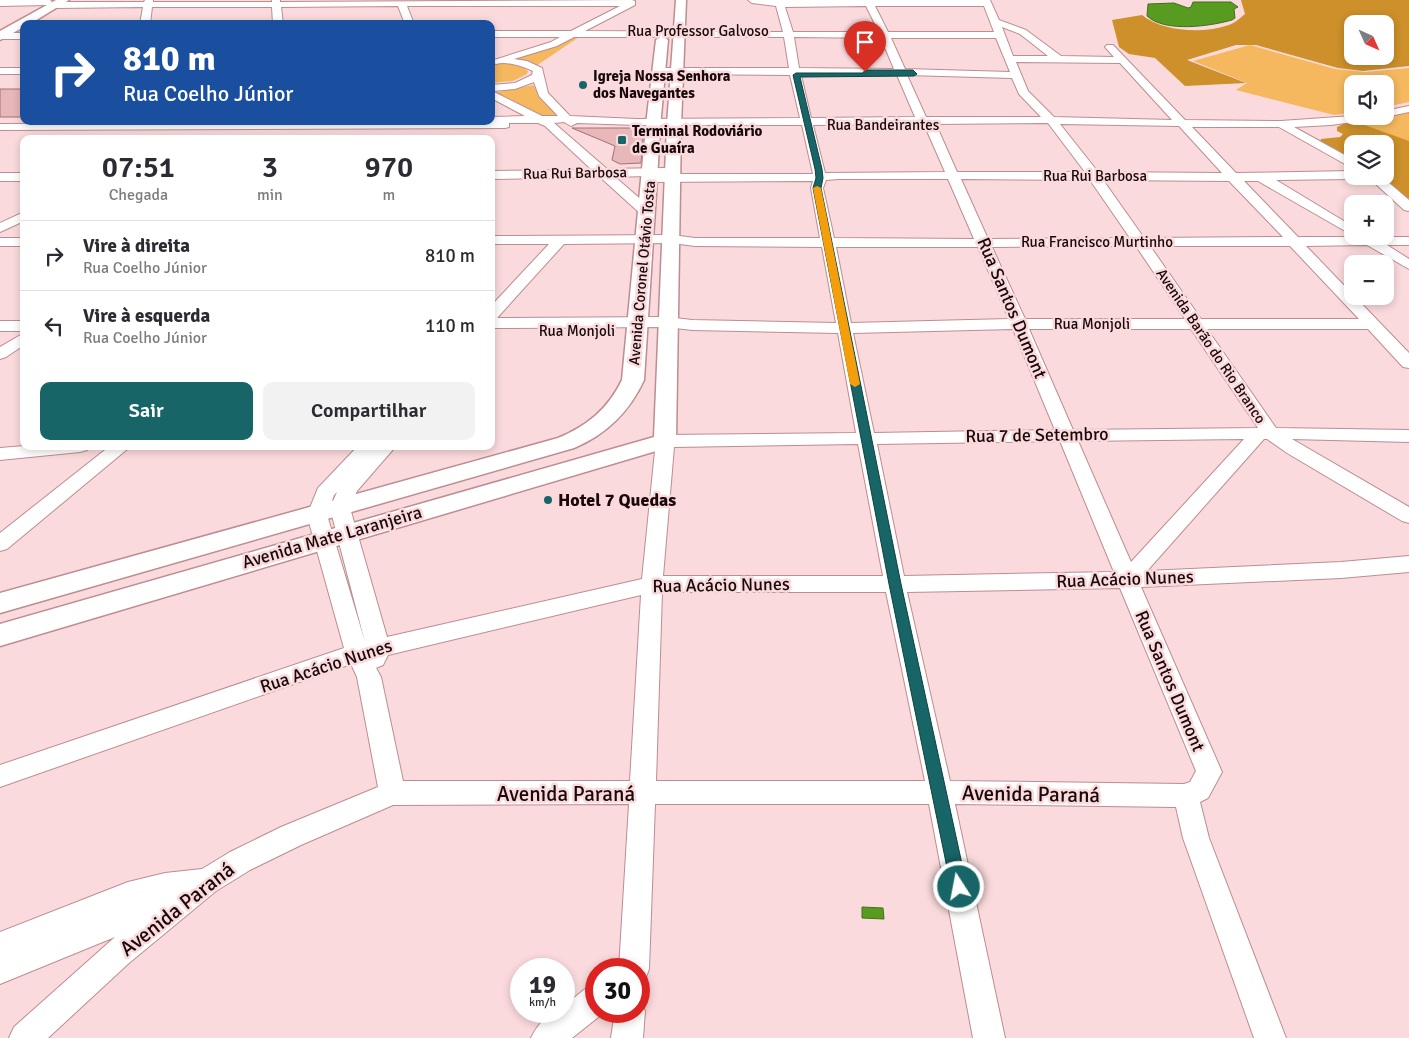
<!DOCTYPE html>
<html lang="pt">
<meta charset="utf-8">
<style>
:root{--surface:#fff;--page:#f2f2f3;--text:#2b2b33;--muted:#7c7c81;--line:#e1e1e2;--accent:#176566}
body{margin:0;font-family:Signika,sans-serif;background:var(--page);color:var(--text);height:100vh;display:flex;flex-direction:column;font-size:19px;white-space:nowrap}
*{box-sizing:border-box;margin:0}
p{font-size:16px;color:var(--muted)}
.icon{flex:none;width:28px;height:28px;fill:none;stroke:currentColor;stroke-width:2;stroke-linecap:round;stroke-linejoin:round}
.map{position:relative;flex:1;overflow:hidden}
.panel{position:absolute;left:20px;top:135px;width:475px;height:315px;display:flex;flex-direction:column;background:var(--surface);border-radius:10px;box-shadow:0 2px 8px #0003}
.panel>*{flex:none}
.guide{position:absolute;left:20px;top:20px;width:475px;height:105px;border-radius:10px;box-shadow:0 2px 8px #0003;background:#1a4fa0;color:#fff;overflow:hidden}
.needle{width:32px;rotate:135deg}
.buttons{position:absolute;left:1344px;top:15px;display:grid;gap:10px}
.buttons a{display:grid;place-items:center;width:50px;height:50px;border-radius:10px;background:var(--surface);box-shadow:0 2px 8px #0003;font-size:25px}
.speed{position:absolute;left:510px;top:958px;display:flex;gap:10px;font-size:25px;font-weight:700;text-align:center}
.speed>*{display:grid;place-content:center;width:65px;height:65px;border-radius:50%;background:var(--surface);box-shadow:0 2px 8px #0003;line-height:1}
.speed small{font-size:12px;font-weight:400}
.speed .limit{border:8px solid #d22;background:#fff;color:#111}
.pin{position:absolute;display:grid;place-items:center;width:42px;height:42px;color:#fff;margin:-51px -21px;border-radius:50% 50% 50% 0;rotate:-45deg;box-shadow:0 0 5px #0007}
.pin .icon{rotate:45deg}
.me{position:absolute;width:55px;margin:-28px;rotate:349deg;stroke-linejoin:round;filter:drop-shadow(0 0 4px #0008)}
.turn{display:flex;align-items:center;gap:18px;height:105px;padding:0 20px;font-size:22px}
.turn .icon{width:65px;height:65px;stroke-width:2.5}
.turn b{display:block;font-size:35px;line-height:42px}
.eta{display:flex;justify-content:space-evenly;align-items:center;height:85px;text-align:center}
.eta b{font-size:30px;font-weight:600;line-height:35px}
.cta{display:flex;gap:10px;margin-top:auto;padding:10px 20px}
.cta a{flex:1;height:58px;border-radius:10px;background:var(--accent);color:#fff;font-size:20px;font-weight:600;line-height:58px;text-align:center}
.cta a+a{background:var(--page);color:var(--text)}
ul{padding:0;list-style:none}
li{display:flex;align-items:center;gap:15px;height:70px;padding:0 20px;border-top:1px solid var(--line)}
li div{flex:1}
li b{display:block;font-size:19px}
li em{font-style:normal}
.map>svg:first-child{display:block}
</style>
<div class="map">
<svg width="1409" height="1038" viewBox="0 0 1409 1038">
<rect width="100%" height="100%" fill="#fadadc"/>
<!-- green -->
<g fill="#f5b85e">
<polygon points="570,36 579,37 536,66 508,60"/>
<polygon points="1250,45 1335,69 1365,72 1409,68 1409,102 1385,107 1385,84 1352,84 1352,113 1334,115 1236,90 1247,83 1193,61"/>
<polygon points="507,63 522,66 528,71 527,74 513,81 491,83 491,64"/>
<polygon points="533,85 559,116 539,117 494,93"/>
<polygon points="1409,110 1409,143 1351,122"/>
</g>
<!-- forest -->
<g fill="#cd902a" fill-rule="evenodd">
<path d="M 1241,0 L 1409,0 L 1409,66 L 1363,71 L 1338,68 L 1256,45 L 1236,45 L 1187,60 L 1246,83 L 1185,86 L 1155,58 L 1129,54 L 1119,47 L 1112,20 L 1142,15 C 1163,32 1203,34 1229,25 C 1235,23 1240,18 1245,14 ZM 1352,24 L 1385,24 L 1385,56 L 1352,56 Z"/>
<polygon points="1359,123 1409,141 1409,198 1402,199 1381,176 1385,176 1385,144 1352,144 1352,163 1320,143 1321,139 1340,137 1343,134 1337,131 1337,127 1343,124"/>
</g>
<!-- water -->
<g fill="#579c21" stroke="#44701a">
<path d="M 1193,2 L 1231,2 L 1238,7 L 1234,9 L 1235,18 L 1232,20 C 1211,26 1165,33 1147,16 L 1148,4 L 1174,3 L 1188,8 L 1191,7 Z"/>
<polygon points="862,907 883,908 884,919 862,918"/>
</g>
<!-- building -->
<g fill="#e8b7b9" stroke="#9f7274">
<rect x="0" y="89" width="24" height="28"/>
<polygon points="572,128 644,128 641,163 620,164 612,160 615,146"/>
</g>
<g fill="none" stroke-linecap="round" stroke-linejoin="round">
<defs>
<g id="minor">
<polygon points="0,0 50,0 52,2 48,5 0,6"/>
<path d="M 145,0 L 153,0 L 153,2 L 272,2 L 272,0 L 280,0 L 280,2 L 632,0 L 635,1 L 635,5 L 585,31 L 783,32 L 776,6 L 752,3 L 748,0 L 990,0 L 999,20 L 1026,30 L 1061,56 L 1114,57 L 1105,47 L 1107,45 L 1113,45 L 1185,120 L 1281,121 L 1352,116 L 1379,116 L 1374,119 L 1331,125 L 1294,127 L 1352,159 L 1352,168 L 1279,127 L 1192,127 L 1236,173 L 1352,171 L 1352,176 L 1357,176 L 1352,179 L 1276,180 L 1352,226 L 1352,235 L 1258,181 L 1244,181 L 1298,237 L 1409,237 L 1409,245 L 1387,245 L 1409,259 L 1409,269 L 1367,245 L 1306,246 L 1409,353 L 1409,368 L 1403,367 L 1368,329 L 1207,329 L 1276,428 L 1409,430 L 1409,442 L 1292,439 L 1409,507 L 1409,523 L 1402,521 L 1287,453 L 1267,439 L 1264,439 L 1147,571 L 1341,562 L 1409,556 L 1409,572 L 1341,578 L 1141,587 L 1222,772 L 1208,798 L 1200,802 L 1209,838 L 1286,1038 L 1254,1038 L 1183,838 L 1176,807 L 955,804 L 1005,1038 L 973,1038 L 929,804 L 655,804 L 649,969 L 645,980 L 639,982 L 639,969 L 619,969 L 629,804 L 393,805 L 301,845 L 250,870 L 216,891 L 129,963 L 48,1038 L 9,1038 L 14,1027 L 115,937 L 0,984 L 0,932 L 128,882 L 165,873 L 202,869 L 230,852 L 281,827 L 378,787 L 357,677 L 351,664 L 0,787 L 0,765 L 344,648 L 307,515 L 318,488 L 358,446 L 396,446 L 357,491 L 350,508 L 387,637 L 642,579 L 656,441 L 659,437 L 665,435 L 856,433 L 838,333 L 692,330 L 667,327 L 491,328 L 491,306 L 549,244 L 491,244 L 491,236 L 672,235 L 695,238 L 820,238 L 811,188 L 813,181 L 651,182 L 647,181 L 645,178 L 646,176 L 615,177 L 653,210 L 655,213 L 648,217 L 643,216 L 600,177 L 491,179 L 491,171 L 592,170 L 545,126 L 538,123 L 509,123 L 509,127 L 505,128 L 0,130 L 0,124 L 486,122 L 491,121 L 491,117 L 525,116 L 491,98 L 491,85 L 515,83 L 532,75 L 533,71 C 522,66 507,61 496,64 L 491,61 L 551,42 L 560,37 L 491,37 L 491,31 L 571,31 L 620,6 L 407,6 L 414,24 L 405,24 L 398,6 L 281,7 L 283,24 L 273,24 L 272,7 L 152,7 L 150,24 L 140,24 L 143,7 L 55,8 L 51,5 L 55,2 L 144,2 ZM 866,6 L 879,32 L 793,32 L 785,7 ZM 875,6 L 984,6 L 994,32 L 888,32 ZM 1002,27 L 1020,34 L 1048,56 L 1013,56 ZM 574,37 L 784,37 L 789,68 L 660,68 L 655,71 L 660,74 L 790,75 L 800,118 L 637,119 L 570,116 L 548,93 L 542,68 L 527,61 L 514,59 L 557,46 ZM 794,37 L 881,38 L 894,69 L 799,68 ZM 891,38 L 996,38 L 1010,72 L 905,69 ZM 1016,62 L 1120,63 L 1172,120 L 1054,117 L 1028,91 ZM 801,75 L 897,75 L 915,117 L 811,118 ZM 907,75 L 1012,78 L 1019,94 L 1041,117 L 926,117 ZM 534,82 L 539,96 L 558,116 L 542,116 L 492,91 L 515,89 ZM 564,122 L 571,126 L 577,123 L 637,125 L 802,125 L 813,174 L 669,174 L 670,172 L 668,169 L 664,168 L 607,169 L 554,123 ZM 1048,123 L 1085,172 L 957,172 L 938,129 L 931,124 ZM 918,124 L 927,131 L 945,172 L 825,173 L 813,125 ZM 1060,124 L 1179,126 L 1222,173 L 1098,172 ZM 838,179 L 948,179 L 974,239 L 834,238 L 823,188 L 826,180 ZM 961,179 L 1090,180 L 1130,238 L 988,239 ZM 1103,180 L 1229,181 L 1283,237 L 1144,238 ZM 672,243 L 695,246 L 822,247 L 836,323 L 692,320 L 667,317 L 497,318 L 564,244 ZM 1136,246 L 1185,319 L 1025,319 L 992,247 ZM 1150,246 L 1290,246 L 1359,319 L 1201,319 ZM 836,247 L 978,247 L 1009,319 L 851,323 ZM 1013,329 L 1055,430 L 874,433 L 853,333 ZM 1029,329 L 1191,329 L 1258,428 L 1073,430 ZM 1244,439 L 1131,562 L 1078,441 ZM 1060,441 L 1114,572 L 904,576 L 877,444 ZM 858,444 L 883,576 L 663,576 L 674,447 ZM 337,492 L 330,508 L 365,642 L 327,515 L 334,495 ZM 1120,588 L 1196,771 L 1190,782 L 1184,784 L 950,781 L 907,592 ZM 662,592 L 886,592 L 925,781 L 656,781 ZM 641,595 L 630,781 L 403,781 L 381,677 L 376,668 L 383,665 L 388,655 Z"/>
<rect x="0" y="33" width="24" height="6"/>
<rect x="0" y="68" width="24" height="6"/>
<polygon points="1409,106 1409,112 1385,117 1381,116 1385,116 1385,111"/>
<rect x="0" y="173" width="24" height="8"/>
<polygon points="1367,176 1381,176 1409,200 1409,211 1404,210"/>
<polygon points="24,212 24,221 0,232 0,223"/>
<rect x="0" y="238" width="24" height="8"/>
<rect x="0" y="321" width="24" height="10"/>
<polygon points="24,333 24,345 6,357 0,359 0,347"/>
<polygon points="24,446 89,446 87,450 80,452 0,460 0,448"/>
<polygon points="110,446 131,446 7,549 0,551 0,533"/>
<path d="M 596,985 L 596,1011 L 606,1011 L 572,1038 L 531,1038 C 537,1025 549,1011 564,1011 L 564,1006 L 585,989 Z"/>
<polygon points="639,999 645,1011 643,1038 611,1038 615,1011 639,1011"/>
</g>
<g id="major">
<polygon points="56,0 69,0 30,24 24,24 24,27 0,40 0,31"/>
<polygon points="676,0 686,0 681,125 676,441 673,446 0,646 0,624 654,437 667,125"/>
<path d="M 662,36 L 668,40 L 661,116 L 644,380 C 629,412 607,434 574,448 L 0,613 L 0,593 L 558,438 C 587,426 608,409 622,380 L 647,116 L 656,40 Z"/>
</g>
</defs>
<!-- minor casing -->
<use href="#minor" stroke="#bd8d90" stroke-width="2"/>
<!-- major casing -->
<use href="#major" stroke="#bd8d90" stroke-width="3"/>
<!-- minor -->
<use href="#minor" fill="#fff" fill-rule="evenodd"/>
<!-- major -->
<use href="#major" fill="#fff" fill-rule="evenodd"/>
</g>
<!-- route -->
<polygon fill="#176566" stroke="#0f4242" points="865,70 913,70 917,74 914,76 800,77 822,169 823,178 821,188 901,584 967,887 965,892 959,894 953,892 951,887 889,584 813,188 816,178 815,169 793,75 796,73 863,73"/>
<!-- slow -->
<polygon fill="#f59e0b" points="817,186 821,188 860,384 855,387 850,384 813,188"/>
<!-- markers -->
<g fill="#176566" stroke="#fadadc" stroke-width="2">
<circle cx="583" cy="85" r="5"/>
<rect x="617" y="135" width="10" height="10" rx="2.5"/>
<circle cx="548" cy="500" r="5"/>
</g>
<g text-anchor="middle" stroke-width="5" stroke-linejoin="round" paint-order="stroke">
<!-- far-street labels -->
<g font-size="15" fill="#19090a" stroke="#fadadc">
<text x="698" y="36">Rua Professor Galvoso</text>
<text x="883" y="130">Rua Bandeirantes</text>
<text transform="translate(575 173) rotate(-1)" y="5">Rua Rui Barbosa</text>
<text x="1095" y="181">Rua Rui Barbosa</text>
<text x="1097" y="247">Rua Francisco Murtinho</text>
<text transform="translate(642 273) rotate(-85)" y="5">Avenida Coronel Otávio Tosta</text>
<text x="1092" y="329">Rua Monjoli</text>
<text x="577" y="336">Rua Monjoli</text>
<text transform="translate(1211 346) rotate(56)" y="5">Avenida Barão do Rio Branco</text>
</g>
<!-- far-poi labels -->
<g font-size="15" font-weight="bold" fill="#19090a" stroke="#fadadc" text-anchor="start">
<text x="593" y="81">Igreja Nossa Senhora<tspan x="593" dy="17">dos Navegantes</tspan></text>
<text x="632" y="136">Terminal Rodoviário<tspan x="632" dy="17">de Guaíra</tspan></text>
</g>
<!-- street labels -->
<g font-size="18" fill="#19090a" stroke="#fadadc">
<text transform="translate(1012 308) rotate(67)" y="6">Rua Santos Dumont</text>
<text transform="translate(1037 435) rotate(-1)" y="6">Rua 7 de Setembro</text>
<text transform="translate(332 537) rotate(-16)" y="6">Avenida Mate Laranjeira</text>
<text transform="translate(1125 579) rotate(-2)" y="6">Rua Acácio Nunes</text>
<text transform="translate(721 585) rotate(-1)" y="6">Rua Acácio Nunes</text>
<text transform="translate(326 666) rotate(-18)" y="6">Rua Acácio Nunes</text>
<text transform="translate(1170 681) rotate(67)" y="6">Rua Santos Dumont</text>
</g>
<!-- poi labels -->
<g font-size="18" font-weight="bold" fill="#19090a" stroke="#fadadc" text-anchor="start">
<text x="558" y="506">Hotel 7 Quedas</text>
</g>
<!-- near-street labels -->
<g font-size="21" fill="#19090a" stroke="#fadadc">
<text x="566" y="801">Avenida Paraná</text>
<text transform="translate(1031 794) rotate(1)" y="7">Avenida Paraná</text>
<text transform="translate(177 909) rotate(-38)" y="7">Avenida Paraná</text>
</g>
</g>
</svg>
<div class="buttons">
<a><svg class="needle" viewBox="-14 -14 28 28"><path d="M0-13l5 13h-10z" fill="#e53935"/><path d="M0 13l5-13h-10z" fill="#7c7c81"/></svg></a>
<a><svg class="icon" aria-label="sound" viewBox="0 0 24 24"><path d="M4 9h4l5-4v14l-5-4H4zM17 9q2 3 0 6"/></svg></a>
<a><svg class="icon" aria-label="layers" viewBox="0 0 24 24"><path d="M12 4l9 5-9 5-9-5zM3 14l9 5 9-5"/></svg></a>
<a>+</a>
<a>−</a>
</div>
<div class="speed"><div>19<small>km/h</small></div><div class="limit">30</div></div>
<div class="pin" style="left:865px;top:72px;background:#d93025"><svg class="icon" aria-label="arrive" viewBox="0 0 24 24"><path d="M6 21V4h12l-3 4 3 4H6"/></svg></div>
<svg class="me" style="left:959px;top:887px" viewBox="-20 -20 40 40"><circle r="17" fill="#176566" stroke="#fff" stroke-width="3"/><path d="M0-11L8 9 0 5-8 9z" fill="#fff"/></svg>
<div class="guide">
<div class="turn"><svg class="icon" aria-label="right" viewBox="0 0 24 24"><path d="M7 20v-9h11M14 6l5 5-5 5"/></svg><div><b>810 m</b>Rua Coelho Júnior</div></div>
</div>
<section class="panel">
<div class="eta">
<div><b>07:51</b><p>Chegada</p></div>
<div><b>3</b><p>min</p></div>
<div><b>970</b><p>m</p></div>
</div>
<ul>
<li><svg class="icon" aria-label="right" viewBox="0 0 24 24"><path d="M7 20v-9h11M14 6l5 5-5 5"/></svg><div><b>Vire à direita</b><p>Rua Coelho Júnior</p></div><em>810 m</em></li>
<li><svg class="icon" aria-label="left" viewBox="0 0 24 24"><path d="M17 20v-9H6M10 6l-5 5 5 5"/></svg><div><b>Vire à esquerda</b><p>Rua Coelho Júnior</p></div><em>110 m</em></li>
</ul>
<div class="cta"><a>Sair</a><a>Compartilhar</a></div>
</section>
</div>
